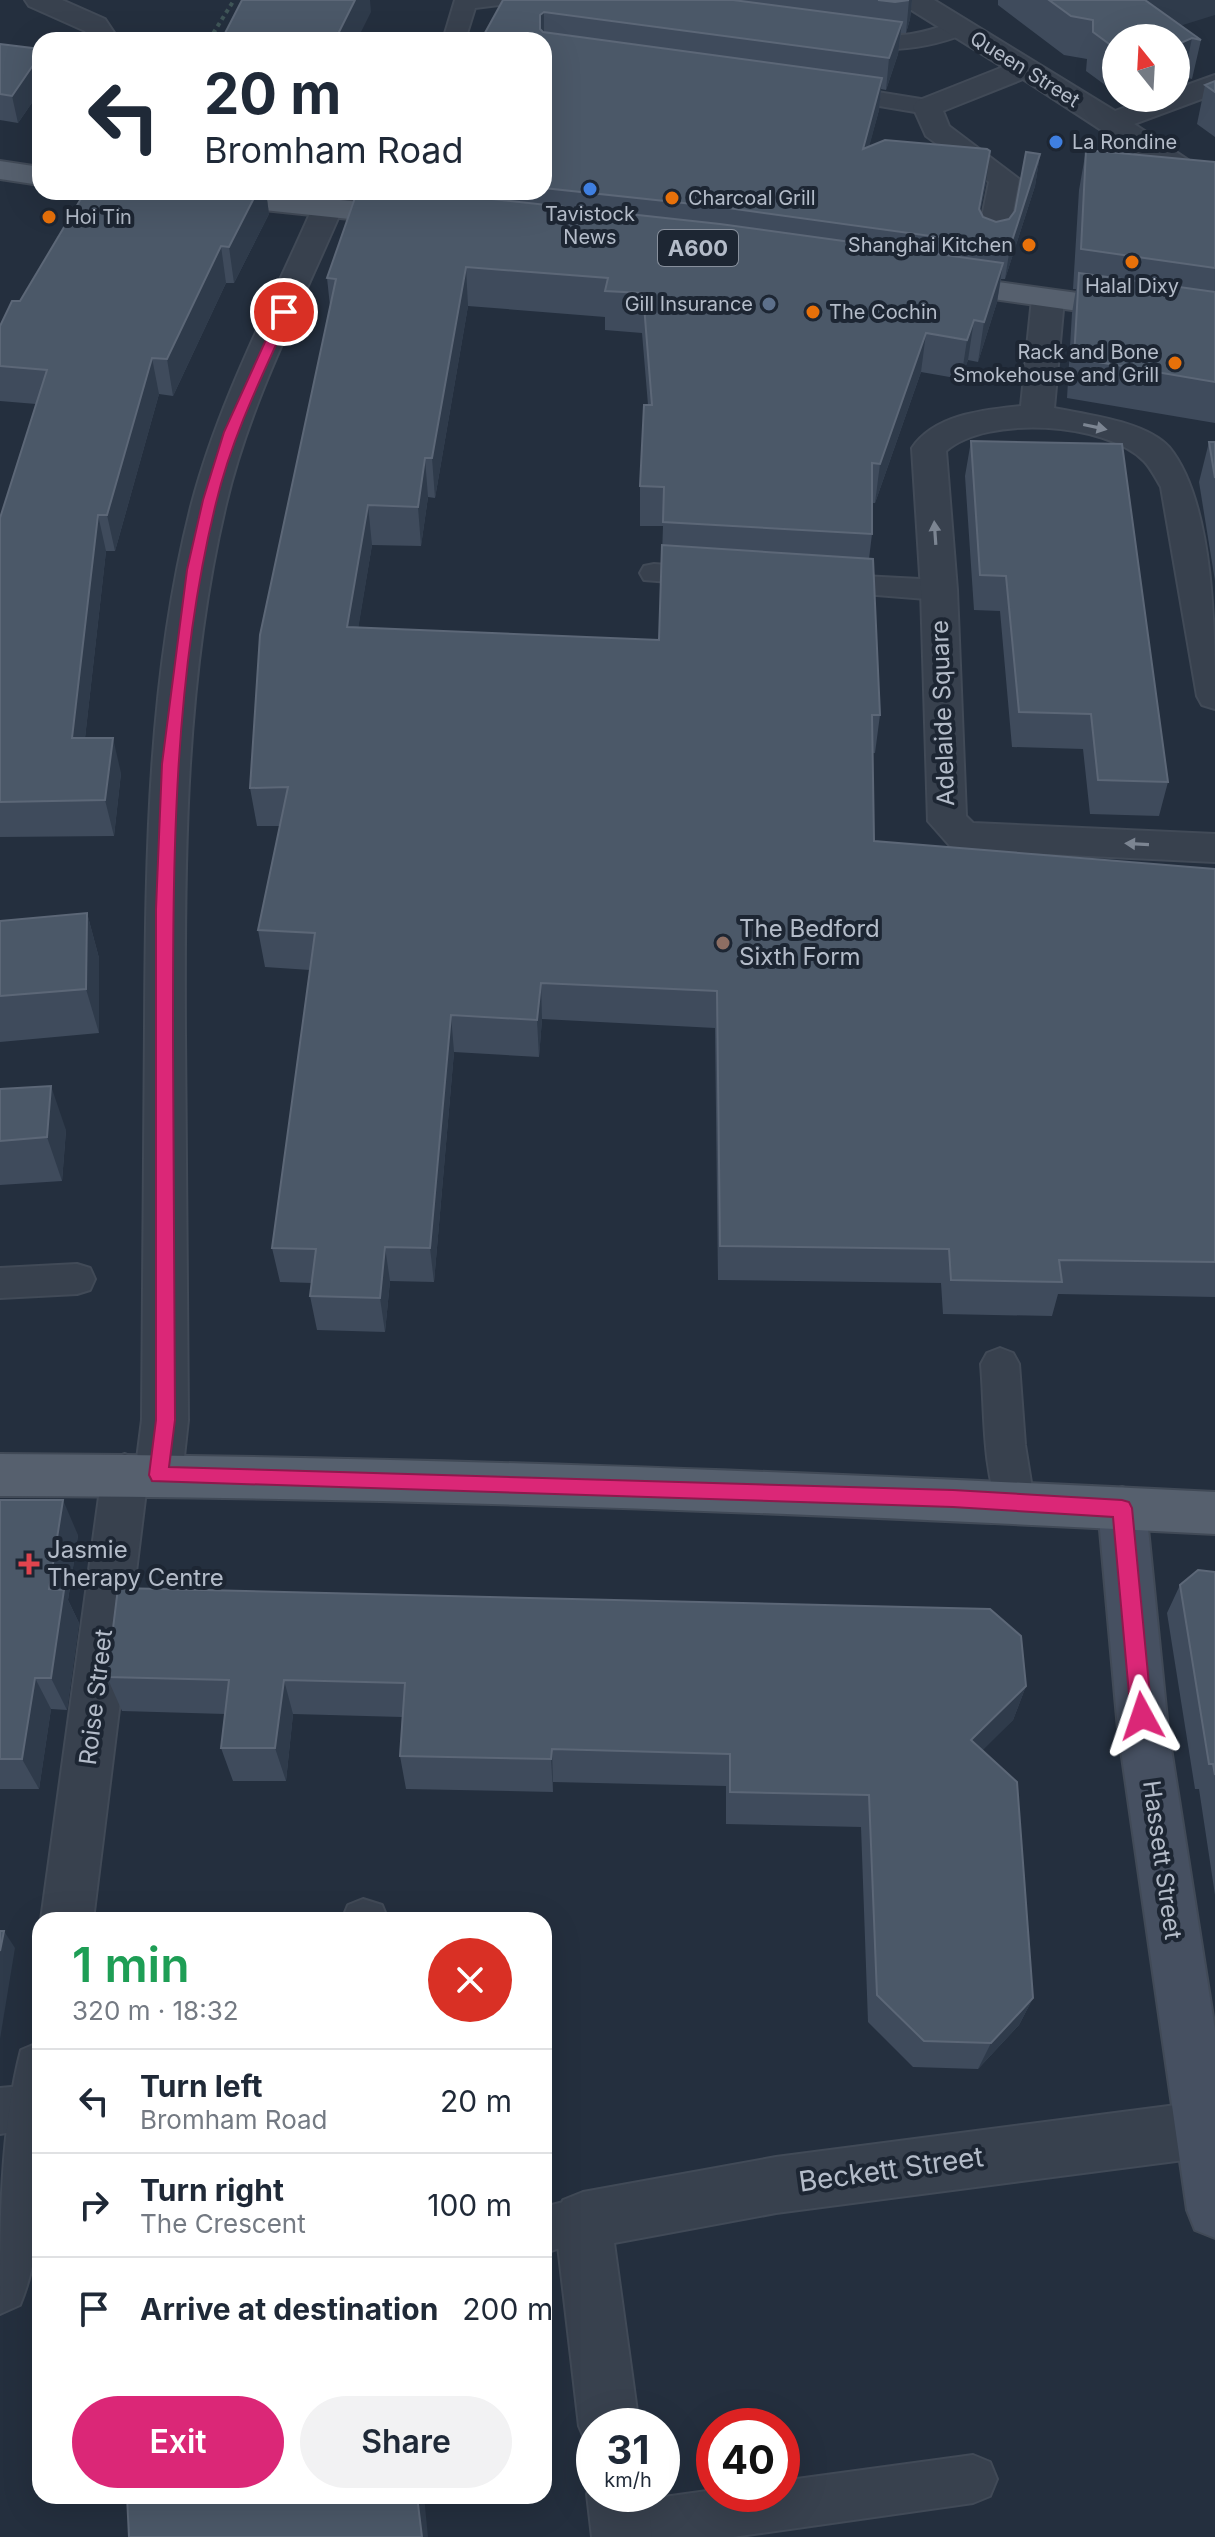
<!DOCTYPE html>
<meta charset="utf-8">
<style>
:root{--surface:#fff;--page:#f2f2f3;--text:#1f2937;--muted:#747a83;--line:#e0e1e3;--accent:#db2777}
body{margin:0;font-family:Inter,sans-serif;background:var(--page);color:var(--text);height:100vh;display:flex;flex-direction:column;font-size:30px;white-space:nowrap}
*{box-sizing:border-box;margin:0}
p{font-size:26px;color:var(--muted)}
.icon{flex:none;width:44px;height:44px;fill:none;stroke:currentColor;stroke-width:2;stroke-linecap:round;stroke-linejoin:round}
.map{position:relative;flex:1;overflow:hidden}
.drawer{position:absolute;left:32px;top:1912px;width:520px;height:592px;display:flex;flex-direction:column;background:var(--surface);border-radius:24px;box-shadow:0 8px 32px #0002}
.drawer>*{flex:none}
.banner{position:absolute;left:32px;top:32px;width:520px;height:168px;border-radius:24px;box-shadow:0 8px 32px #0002;background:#fff;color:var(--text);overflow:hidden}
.needle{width:52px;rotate:342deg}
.fabs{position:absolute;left:1102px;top:24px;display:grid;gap:16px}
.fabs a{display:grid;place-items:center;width:88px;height:88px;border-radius:50%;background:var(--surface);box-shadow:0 8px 32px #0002;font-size:40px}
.speed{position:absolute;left:576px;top:2408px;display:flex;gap:16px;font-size:40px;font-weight:700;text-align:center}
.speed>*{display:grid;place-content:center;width:104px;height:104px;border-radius:50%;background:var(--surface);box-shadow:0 8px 32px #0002;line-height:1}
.speed small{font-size:20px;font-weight:400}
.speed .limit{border:12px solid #d22;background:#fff;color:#111}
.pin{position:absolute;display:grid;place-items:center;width:68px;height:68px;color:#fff;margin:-34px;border:4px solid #fff;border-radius:50%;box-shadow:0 2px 8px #0007}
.me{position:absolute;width:88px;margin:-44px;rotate:355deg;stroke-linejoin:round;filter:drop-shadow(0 0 6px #0008)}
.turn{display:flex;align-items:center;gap:28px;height:168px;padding:0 40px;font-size:36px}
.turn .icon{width:104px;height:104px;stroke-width:2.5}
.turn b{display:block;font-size:56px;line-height:68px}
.round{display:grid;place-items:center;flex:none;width:84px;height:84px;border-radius:42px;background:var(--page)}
.headline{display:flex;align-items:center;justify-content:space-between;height:136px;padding:0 40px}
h1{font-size:48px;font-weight:600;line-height:60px;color:#1e9e55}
.primary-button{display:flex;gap:16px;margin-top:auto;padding:16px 40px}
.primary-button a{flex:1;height:92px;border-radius:48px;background:var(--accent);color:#fff;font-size:32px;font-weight:600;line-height:92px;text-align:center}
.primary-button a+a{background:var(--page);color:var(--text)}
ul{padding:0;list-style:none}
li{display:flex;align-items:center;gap:24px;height:104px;padding:0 40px;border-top:2px solid var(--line)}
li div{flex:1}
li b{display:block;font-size:30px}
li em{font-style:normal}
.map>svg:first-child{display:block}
</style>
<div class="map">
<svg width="1215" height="2537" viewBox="0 0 1215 2537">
<rect width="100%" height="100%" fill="#242f3e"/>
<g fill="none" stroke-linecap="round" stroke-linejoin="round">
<defs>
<g id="lane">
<polygon points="455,0 502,0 499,5 475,8 465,40 443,40"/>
<path d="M 959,21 L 967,23 L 970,28 L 967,33 C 927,49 886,54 844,44 L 841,39 L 844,34 C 862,30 883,37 902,35 C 923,34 940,26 959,21 Z"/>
<polygon points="834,85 927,100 935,102 939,107 935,112 927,114 826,97 822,92 826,87"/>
<polygon points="654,564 719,569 723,576 719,583 709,585 644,580 640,573 644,566"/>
<polygon points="824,574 939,580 949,583 953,590 949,597 939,600 814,590 810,583 814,576"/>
<polygon points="77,1264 90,1268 95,1279 90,1290 77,1294 0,1298 0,1268"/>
<path d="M 1000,1348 L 1013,1353 L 1019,1364 L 1025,1445 L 1034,1501 L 1029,1513 L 1015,1518 L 1001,1513 C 982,1472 985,1409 981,1364 L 987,1353 Z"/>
<polygon points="363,1899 382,1905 388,1920 342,1920 348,1905"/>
<polygon points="33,2085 40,2087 40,2127 0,2134 0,2088"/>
<polygon points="583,2197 599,2204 606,2220 599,2236 544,2253 544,2207"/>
<polygon points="973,2455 990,2462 997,2479 990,2496 973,2503 733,2537 600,2537 596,2528 604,2511 621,2503 714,2490 714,2494 782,2494 782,2481"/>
</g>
<g id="street">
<polygon points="25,0 62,0 105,19 119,40 91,40 85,31 29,6"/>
<polygon points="901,0 934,0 1115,111 1150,98 1176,98 1176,89 1215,75 1215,94 1134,124 1215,178 1215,200 1204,197 1023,79 943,111 949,126 1019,179 1007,242 1003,248 992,251 981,248 977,242 989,182 926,136 913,107 917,101 1003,67 905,6"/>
<path d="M 327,200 L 338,203 L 342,209 C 301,305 250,402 226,504 C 185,677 184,857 185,1035 C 186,1163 187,1292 188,1420 L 182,1475 L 176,1490 L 159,1496 L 146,1491 L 93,1920 L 41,1920 L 102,1475 L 108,1460 L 125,1454 L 137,1459 L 142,1420 C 143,1289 144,1159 145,1028 C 146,853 148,674 192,503 C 219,401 270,305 312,209 L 316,203 Z"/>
<path d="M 1048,290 L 1059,292 L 1064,299 L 1054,408 C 1087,415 1145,421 1169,447 C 1215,503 1215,636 1215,709 L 1202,705 L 1197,696 L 1161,487 C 1156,479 1151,468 1144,461 C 1105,422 987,415 946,451 L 957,590 L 966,816 L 973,823 L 1215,834 L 1215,862 L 964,850 L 950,846 L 928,821 L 921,590 L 912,448 C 935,414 984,410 1021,406 L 1032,299 L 1037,292 Z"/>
<path d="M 40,2042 C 40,2125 52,2228 20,2305 L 0,2314 C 0,2228 0,2131 21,2050 Z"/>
<polygon points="1215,2100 1215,2156 776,2213 614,2243 639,2426 594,2426 594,2449 588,2447 579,2426 555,2220 563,2200 583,2192 776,2157"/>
<polygon points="594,2477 594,2494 647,2494 652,2537 592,2537 587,2494"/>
</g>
<polygon id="secondary" points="1122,1487 1139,1493 1146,1508 1168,1729 1215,2030 1215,2238 1195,2230 1187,2210 1118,1729 1098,1508 1105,1493"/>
<g id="primary">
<polygon points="0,161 40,167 40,185 0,179"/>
<polygon points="164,192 265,192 407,207 418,210 422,216 418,222 407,225 179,201 168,198"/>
<polygon points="940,274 1215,312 1215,330 929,290 924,283 929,276"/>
<path d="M 0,1454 C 405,1456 810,1472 1215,1492 L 1215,1534 C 810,1513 405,1497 0,1496 Z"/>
</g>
</defs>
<!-- lane casing -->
<use href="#lane" stroke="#414a57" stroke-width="4"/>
<!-- street casing -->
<use href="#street" stroke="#414a57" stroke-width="4"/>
<!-- secondary casing -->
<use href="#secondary" stroke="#414a57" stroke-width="4"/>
<!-- primary casing -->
<use href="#primary" stroke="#414a57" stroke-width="4"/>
<!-- path -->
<polyline stroke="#3f5557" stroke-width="4" stroke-dasharray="4 4" stroke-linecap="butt" points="209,40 234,0"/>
<!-- lane -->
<use href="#lane" fill="#38414e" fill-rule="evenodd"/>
<!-- street -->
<use href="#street" fill="#38414e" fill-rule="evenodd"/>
<!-- secondary -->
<use href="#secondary" fill="#465061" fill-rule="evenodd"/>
<!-- primary -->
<use href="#primary" fill="#56606e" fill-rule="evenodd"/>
</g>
<!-- wall -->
<g fill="#3f4b5c" fill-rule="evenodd">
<path d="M 503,0 L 912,0 L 910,19 L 906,33 L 901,33 L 898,54 L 886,90 L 881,89 L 879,110 L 869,146 L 986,183 L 980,212 L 983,217 L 996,222 L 1009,219 L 1015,211 L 1040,154 L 1035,186 L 1005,279 L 1001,279 L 997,302 L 978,362 L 968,360 L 961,379 L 921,372 L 875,503 L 872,503 L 872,534 L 869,559 L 880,715 L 875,753 L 872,753 L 874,841 L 1215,869 L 1215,1297 L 1058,1294 L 1052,1316 L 943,1314 L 941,1283 L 718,1280 L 715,1028 L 542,1019 L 539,1057 L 454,1052 L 434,1282 L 390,1281 L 385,1332 L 317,1330 L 310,1296 L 312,1283 L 280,1282 L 272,1248 L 310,970 L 265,967 L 258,930 L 280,826 L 257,826 L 250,788 L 330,306 L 327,278 L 357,192 L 544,192 L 544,40 ZM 468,306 L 605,317 L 605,330 L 642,333 L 648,405 L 640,486 L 640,526 L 663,526 L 659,640 L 358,628 L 372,545 L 421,546 L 428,497 L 435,498 Z"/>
<polygon points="998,0 1215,0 1181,26 1201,40 1192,79 1184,77 1116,38 1116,93 1086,71 1087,59 1064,55 998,5"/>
<polygon points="0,44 40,49 40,91 18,123 0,120"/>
<polygon points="1215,81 1215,137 1197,124 1205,85"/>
<polygon points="1086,150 1215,162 1215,423 1067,398 1072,313 1076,289 1073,289 1079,190"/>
<polygon points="85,192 266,192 269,214 234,283 226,283 173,396 159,394 115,551 106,551 85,738 121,773 114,836 0,837 0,518 36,404 0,401 0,326 20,301"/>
<polygon points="971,441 1168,782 1159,816 1090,814 1083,749 1012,747 1000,611 974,610 965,476"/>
<polygon points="1209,442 1215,442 1215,581 1199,482"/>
<polygon points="87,913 99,958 99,1033 0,1042 0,921"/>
<polygon points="0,1089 66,1130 62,1181 0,1185"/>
<polygon points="0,1500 78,1535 68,1600 79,1623 67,1710 51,1709 39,1789 0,1789"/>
<polygon points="1215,1572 1215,1895 1199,1789 1195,1789 1167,1613 1180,1585"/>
<polygon points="107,1677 1026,1686 1013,1720 982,1750 1033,1998 1019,2025 978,2069 913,2067 868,2022 861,1827 726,1824 726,1786 553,1782 553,1792 406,1789 400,1756 402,1717 293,1714 286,1781 233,1781 221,1748 225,1714 122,1711"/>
</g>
<!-- shaded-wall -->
<g fill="#2f3b4b">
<polygon points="355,0 370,0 371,12 357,40 335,40"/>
<polygon points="909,0 912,0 910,19 906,33"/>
<polygon points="1146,0 1215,0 1215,15 1141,38"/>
<polygon points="544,12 544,44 540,40 540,15"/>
<polygon points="902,22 898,54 886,90 889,58"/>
<polygon points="1192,38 1184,77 1176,80 1176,45"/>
<polygon points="40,55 40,91 18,123 12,96"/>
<polygon points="882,78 879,110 860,181 863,149"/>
<polygon points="990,151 986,183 974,241 979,209"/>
<polygon points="1040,154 1035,186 1005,279 1010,247"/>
<polygon points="257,192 266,192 269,214 234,283 229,247"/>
<polygon points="221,246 226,283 173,396 167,359"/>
<polygon points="1003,263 997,302 978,362 984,322"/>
<polygon points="466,267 468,306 435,498 432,458"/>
<polygon points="974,320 968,360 961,379 967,340"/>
<polygon points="926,333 921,372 875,503 880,464"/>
<polygon points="152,358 159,394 115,551 107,515"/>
<polygon points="425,458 428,497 421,546 418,507"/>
<polygon points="368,505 372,545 352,666 347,627"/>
<polygon points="98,515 106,551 81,774 72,738"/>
<polygon points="113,738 121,773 114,836 105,800"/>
<polygon points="87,913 99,958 99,1033 86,989"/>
<polygon points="541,983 542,1019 539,1057 537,1020"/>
<polygon points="451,1015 454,1052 434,1282 430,1248"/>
<polygon points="51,1086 66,1130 62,1181 47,1137"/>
<polygon points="385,1247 390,1281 385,1332 380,1298"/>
<polygon points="63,1500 78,1535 68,1600 79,1623 67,1710 51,1678 49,1589"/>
<polygon points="35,1678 51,1709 39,1789 22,1759"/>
<polygon points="284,1680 293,1714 286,1781 275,1748"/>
<polygon points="1026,1686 1013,1720 960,1773 971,1740"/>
<polygon points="552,1749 553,1782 553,1792 551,1759"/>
<polygon points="4,1931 15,1948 0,2039 0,1951"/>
<polygon points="1033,1998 1019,2025 978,2069 991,2043"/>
<polygon points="417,2496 424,2496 428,2537 422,2537"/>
</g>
<!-- building -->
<g fill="#4b5868" stroke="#5c6777" stroke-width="2">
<polygon points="242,0 355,0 335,40 205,40 207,37 222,39"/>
<polygon points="503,0 733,0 902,22 889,58 544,12 540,15 540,29 543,32 882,78 863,149 885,140 987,149 990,151 979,209 983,217 996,222 1009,219 1015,211 1026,152 1040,154 1010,247 721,207 544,188 544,40 481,40"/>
<polygon points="878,0 909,0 895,2"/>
<polygon points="1049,0 1146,0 1145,0 1201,40 1192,38 1176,45 1176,38 1116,38 1116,49 1093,32 1093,20 1071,16"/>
<polygon points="0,44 40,49 40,55 12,96 0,94"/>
<polygon points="1215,81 1215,92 1205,85"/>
<polygon points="1086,150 1215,162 1215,268 1081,249"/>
<polygon points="85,192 257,192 229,247 221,246 167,359 152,358 107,515 98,515 72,738 113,738 105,800 0,802 0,518 47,370 0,366 0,326 12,301 20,301"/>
<polygon points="357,192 427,192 720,224 1003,263 984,322 974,320 967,340 926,333 880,464 872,463 872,534 663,522 664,487 640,486 644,405 652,405 643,293 605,291 608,278 466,267 432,458 425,458 418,507 368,505 347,627 659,640 662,545 873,559 880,715 872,715 874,841 1215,869 1215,1262 1059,1260 1062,1282 951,1280 949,1249 720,1246 717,991 541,983 537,1020 451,1015 430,1248 385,1247 380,1298 310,1296 316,1249 272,1248 315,933 258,930 288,787 250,788 260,635 336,279 327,278"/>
<polygon points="1079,273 1215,292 1215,382 1074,358"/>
<polygon points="971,441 1122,444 1168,782 1098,780 1091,714 1019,712 1006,576 980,575"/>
<polygon points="1209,442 1215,442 1215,478"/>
<polygon points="87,913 86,989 0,996 0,921"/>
<polygon points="51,1086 47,1137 0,1141 0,1089"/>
<polygon points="0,1500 63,1500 49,1589 64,1590 51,1678 35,1678 22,1759 0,1759"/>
<polygon points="1198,1570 1215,1572 1215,1775 1213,1764 1209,1764 1180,1585"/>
<polygon points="118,1588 990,1609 1021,1636 1026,1686 971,1740 1017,1782 1033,1998 991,2043 924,2041 877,1995 869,1795 730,1792 730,1754 552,1749 551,1759 400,1756 405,1683 284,1680 275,1748 221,1748 229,1680 107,1677"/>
<polygon points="0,1931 4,1931 0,1951"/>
<polygon points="127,2496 417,2496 422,2537 129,2537"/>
</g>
<!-- one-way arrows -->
<defs><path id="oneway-solid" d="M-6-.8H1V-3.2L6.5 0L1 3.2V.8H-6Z" transform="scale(2)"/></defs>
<g fill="#7c8592">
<use href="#oneway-solid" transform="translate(1095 427) rotate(12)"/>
<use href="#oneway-solid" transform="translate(935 533) rotate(-94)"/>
<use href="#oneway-solid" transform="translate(1137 844) rotate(-177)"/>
</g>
<!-- route -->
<path fill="#db2777" stroke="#8e194d" stroke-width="2" d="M 280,309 L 291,312 C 263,374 232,436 216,503 C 173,678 173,860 173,1039 C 174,1166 174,1293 175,1420 L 169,1467 L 953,1490 L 1122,1500 L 1129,1502 L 1132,1508 L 1152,1716 L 1149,1723 L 1142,1726 L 1134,1723 L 1131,1716 L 1113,1517 L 953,1507 L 152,1481 L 149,1475 L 156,1420 L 156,909 L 162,764 L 187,570 L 203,500 L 224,432 Z"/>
<!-- markers -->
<g fill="#3f7fe0" stroke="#1d2633" stroke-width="3">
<circle cx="1056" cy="142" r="8"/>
<circle cx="590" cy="189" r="8"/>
</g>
<g fill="#e8710a" stroke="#1d2633" stroke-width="3">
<circle cx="672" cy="198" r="8"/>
<circle cx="49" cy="217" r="8"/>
<circle cx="1029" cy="245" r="8"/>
<circle cx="1132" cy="262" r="8"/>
<circle cx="813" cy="312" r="8"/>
<circle cx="1175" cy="363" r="8"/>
</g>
<circle fill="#5c6f8a" stroke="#1d2633" stroke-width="3" cx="769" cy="304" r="8"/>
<circle fill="#8d6e63" stroke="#1d2633" stroke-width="3" cx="723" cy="943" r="8"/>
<path fill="#e0444e" stroke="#1d2633" stroke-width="3" d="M25 1552h8v8h8v8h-8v8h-8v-8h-8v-8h8z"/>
<g text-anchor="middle" stroke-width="8" stroke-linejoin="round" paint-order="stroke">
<!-- far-street labels -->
<g font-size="20" fill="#b4bcc9" stroke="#1d2633">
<text transform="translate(1025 69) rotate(32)" y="7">Queen Street</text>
</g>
<!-- far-poi labels -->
<g font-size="20" fill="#b4bcc9" stroke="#1d2633" text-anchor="start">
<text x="1072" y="149">La Rondine</text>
<text x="688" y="205">Charcoal Grill</text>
<text x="590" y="221" text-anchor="middle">Tavistock<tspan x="590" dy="23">News</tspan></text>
<text x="65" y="224">Hoi Tin</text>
<text x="1013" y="252" text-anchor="end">Shanghai Kitchen</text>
<text x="1132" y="293" text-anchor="middle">Halal Dixy</text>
<text x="753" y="311" text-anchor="end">Gill Insurance</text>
<text x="829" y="319">The Cochin</text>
<text x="1159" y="359" text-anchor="end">Rack and Bone<tspan x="1159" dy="23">Smokehouse and Grill</tspan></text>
</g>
<!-- shield labels -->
<rect fill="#1d2633" stroke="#878f9c" stroke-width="2" x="658" y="230" width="80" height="36" rx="6"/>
<g font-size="22" font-weight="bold" fill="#b4bcc9">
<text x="698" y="256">A600</text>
</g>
<!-- street labels -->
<g font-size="24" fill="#b4bcc9" stroke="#1d2633">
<text transform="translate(943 713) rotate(-92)" y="8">Adelaide Square</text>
<text transform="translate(96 1697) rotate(-83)" y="8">Roise Street</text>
<text transform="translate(1162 1860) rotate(82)" y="8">Hassett Street</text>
</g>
<!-- poi labels -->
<g font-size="24" fill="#b4bcc9" stroke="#1d2633" text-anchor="start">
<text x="739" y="937">The Bedford<tspan x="739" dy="28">Sixth Form</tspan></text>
<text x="47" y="1558">Jasmie<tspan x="47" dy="28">Therapy Centre</tspan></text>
</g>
<!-- near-street labels -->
<g font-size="28" fill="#b4bcc9" stroke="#1d2633">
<text transform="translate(891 2169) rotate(-8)" y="10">Beckett Street</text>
</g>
</g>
</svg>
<div class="fabs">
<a><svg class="needle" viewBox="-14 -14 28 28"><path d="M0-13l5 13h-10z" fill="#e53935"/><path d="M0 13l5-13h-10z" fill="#747a83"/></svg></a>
</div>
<div class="speed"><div>31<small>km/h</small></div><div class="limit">40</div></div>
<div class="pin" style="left:284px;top:312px;background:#d93025"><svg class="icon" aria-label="arrive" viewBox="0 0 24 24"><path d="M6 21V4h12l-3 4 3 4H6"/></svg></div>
<svg class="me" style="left:1142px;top:1716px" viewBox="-20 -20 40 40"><path d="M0-17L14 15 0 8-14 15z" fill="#db2777" stroke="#fff" stroke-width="4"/></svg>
<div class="banner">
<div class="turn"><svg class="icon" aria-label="left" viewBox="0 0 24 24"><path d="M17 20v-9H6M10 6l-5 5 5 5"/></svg><div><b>20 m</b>Bromham Road</div></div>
</div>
<section class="drawer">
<div class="headline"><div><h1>1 min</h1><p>320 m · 18:32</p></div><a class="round" style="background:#d93025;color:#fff"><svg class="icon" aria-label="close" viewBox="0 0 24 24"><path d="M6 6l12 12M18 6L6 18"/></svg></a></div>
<ul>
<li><svg class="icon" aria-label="left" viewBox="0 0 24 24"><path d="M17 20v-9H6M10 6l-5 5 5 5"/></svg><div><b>Turn left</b><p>Bromham Road</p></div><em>20 m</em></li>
<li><svg class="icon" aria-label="right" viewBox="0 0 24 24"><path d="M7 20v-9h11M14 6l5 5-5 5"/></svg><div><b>Turn right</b><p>The Crescent</p></div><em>100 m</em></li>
<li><svg class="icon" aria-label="arrive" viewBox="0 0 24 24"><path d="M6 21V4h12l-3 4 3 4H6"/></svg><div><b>Arrive at destination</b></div><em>200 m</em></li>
</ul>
<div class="primary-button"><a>Exit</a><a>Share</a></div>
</section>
</div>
